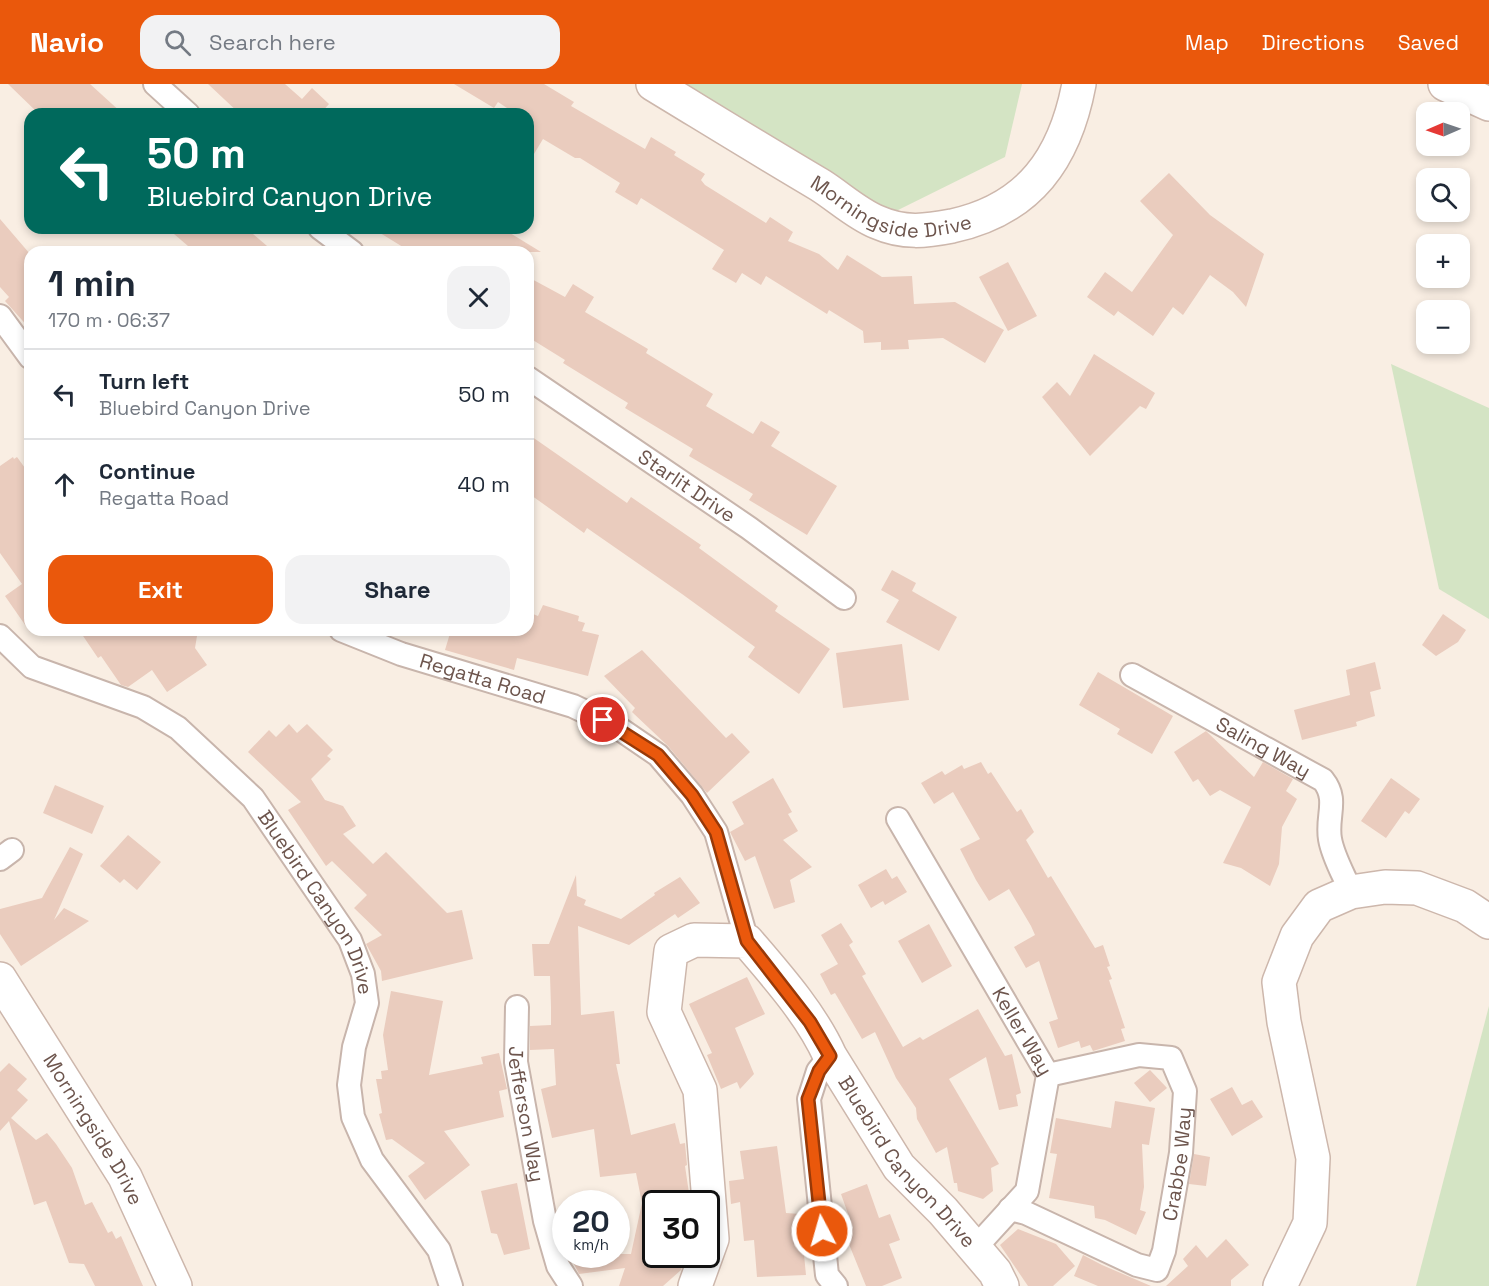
<!DOCTYPE html>
<meta charset="utf-8">
<style>
:root{--surface:#fff;--page:#f2f2f3;--text:#1f2937;--muted:#747a83;--line:#e0e1e3;--accent:#ea580c}
body{margin:0;font-family:"Space Grotesk",sans-serif;background:var(--page);color:var(--text);height:100vh;display:flex;flex-direction:column;font-size:22px;white-space:nowrap}
*{box-sizing:border-box;margin:0}
p{font-size:20px;color:var(--muted)}
.icon{flex:none;width:33px;height:33px;fill:none;stroke:currentColor;stroke-width:2;stroke-linecap:round;stroke-linejoin:round}
.map{position:relative;flex:1;overflow:hidden}
.drawer{position:absolute;left:24px;top:162px;width:510px;height:390px;display:flex;flex-direction:column;background:var(--surface);border-radius:18px;box-shadow:0 3px 9px #0003}
.drawer>*{flex:none}
.guide{position:absolute;left:24px;top:24px;width:510px;height:126px;border-radius:18px;box-shadow:0 3px 9px #0003;background:#00695c;color:#fff;overflow:hidden}
.needle{width:39px;rotate:268deg}
.controls{position:absolute;left:1416px;top:18px;display:grid;gap:12px}
.controls a{display:grid;place-items:center;width:54px;height:54px;border-radius:12px;background:var(--surface);box-shadow:0 3px 9px #0003;font-size:30px}
.speed{position:absolute;left:552px;top:1106px;display:flex;gap:12px;font-size:30px;font-weight:700;text-align:center}
.speed>*{display:grid;place-content:center;width:78px;height:78px;border-radius:50%;background:var(--surface);box-shadow:0 3px 9px #0003;line-height:1}
.speed small{font-size:15px;font-weight:400}
.speed .limit{border:3px solid #111;border-radius:9px;background:#fff;color:#111}
.pin{position:absolute;display:grid;place-items:center;width:51px;height:51px;color:#fff;margin:-26px;border:3px solid #fff;border-radius:50%;box-shadow:0 2px 6px #0007}
.me{position:absolute;width:66px;margin:-33px;rotate:354deg;stroke-linejoin:round;filter:drop-shadow(0 0 4px #0008)}
.turn{display:flex;align-items:center;gap:21px;height:126px;padding:0 24px;font-size:27px}
.turn .icon{width:78px;height:78px;stroke-width:2.5}
.turn b{display:block;font-size:42px;line-height:51px}
.round{display:grid;place-items:center;flex:none;width:63px;height:63px;border-radius:18px;background:var(--page)}
.summary{display:flex;align-items:center;justify-content:space-between;height:102px;padding:0 24px}
h1{font-size:36px;font-weight:600;line-height:45px}
.button{display:flex;gap:12px;margin-top:auto;padding:12px 24px}
.button a{flex:1;height:69px;border-radius:18px;background:var(--accent);color:#fff;font-size:24px;font-weight:600;line-height:69px;text-align:center}
.button a+a{background:var(--page);color:var(--text)}
ul{padding:0;list-style:none}
li{display:flex;align-items:center;gap:18px;height:90px;padding:0 24px;border-top:2px solid var(--line)}
li div{flex:1}
li b{display:block;font-size:22px}
li em{font-style:normal}
header{display:flex;align-items:center;gap:36px;box-sizing:border-box;height:84px;padding:0 30px;background:var(--accent);color:#fff}
header strong{font-size:28px}
nav{display:flex;gap:33px;margin-inline-start:auto;font-size:21px}
.search{width:420px;height:54px;background:var(--page);display:flex;align-items:center;gap:15px;box-sizing:border-box;padding:0 21px;border-radius:18px;color:var(--muted);font-size:22px}
.map>svg:first-child{display:block}
</style>
<header>
<strong>Navio</strong>
<div class="search"><svg class="icon" aria-label="search" viewBox="0 0 24 24"><circle cx="10" cy="10" r="6"/><path d="M15 15l6 6"/></svg>Search here</div>
<nav><a>Map</a><a>Directions</a><a>Saved</a></nav>
</header>
<div class="map">
<svg width="1489" height="1202" viewBox="0 0 1489 1202">
<rect width="100%" height="100%" fill="#f9eee3"/>
<!-- green -->
<g fill="#d4e4c4">
<polygon points="664,0 1022,0 1005,73 884,133"/>
<polygon points="1391,280 1489,324 1489,535 1439,505"/>
<polygon points="1489,922 1489,1202 1416,1202"/>
</g>
<!-- building -->
<g fill="#eaccbe">
<polygon points="8,0 90,0 123,30 39,30"/>
<polygon points="208,0 285,0 302,15 312,4 329,20 320,30 240,30"/>
<polygon points="454,0 544,0 574,18 571,22 645,65 651,53 676,68 674,71 705,90 701,96 705,101 766,139 770,133 793,148 788,157 819,170 838,186 847,171 882,193 912,192 914,220 955,218 1004,246 985,279 943,254 908,256 909,265 881,266 881,258 864,259 863,247 829,226 827,230 766,192 761,201 742,189 736,199 712,185 724,166 641,114 637,121 615,108 620,99 580,74 575,74 543,55 528,80 528,30 516,30 498,18 494,24"/>
<polygon points="1169,89 1210,131 1264,170 1246,223 1233,208 1210,191 1183,231 1173,223 1153,252 1118,227 1114,232 1087,213 1105,188 1132,208 1173,151 1140,117"/>
<polygon points="0,135 30,170 30,245 5,217 9,213 0,203"/>
<polygon points="167,144 246,144 274,168 195,168"/>
<polygon points="372,144 502,144 541,168 411,168"/>
<polygon points="1008,178 1037,232 1008,247 979,193"/>
<polygon points="528,193 565,213 573,200 594,213 585,228 648,265 646,269 713,310 706,322 753,350 761,337 780,348 771,362 837,402 807,451 749,416 753,410 689,372 693,365 625,324 628,319 563,279 565,276 528,253"/>
<polygon points="1094,270 1155,309 1146,325 1140,322 1090,372 1042,313 1057,298 1070,312"/>
<polygon points="528,350 627,419 631,413 701,461 699,464 778,522 775,527 830,565 799,610 748,573 755,563 682,510 587,444 584,449 528,409"/>
<polygon points="13,373 14,375 17,373 30,391 30,548 5,512 22,500 0,469 0,382"/>
<polygon points="892,486 916,499 912,507 957,533 939,567 886,538 899,516 881,506"/>
<polygon points="543,521 579,532 578,537 585,539 582,547 599,551 588,592 517,574 514,586 445,566 451,546 528,546 528,528 538,532"/>
<polygon points="1443,530 1466,546 1458,558 1436,572 1422,561"/>
<polygon points="79,546 198,546 195,564 207,581 167,608 152,586 128,603 121,601 101,572 98,574"/>
<polygon points="902,560 909,616 843,624 836,569"/>
<polygon points="642,566 726,654 732,649 750,668 707,709 668,662 632,628 635,624 604,592"/>
<polygon points="1375,578 1381,605 1370,608 1375,632 1356,638 1357,642 1302,656 1294,626 1350,611 1346,586"/>
<polygon points="1098,588 1173,632 1152,670 1117,650 1120,645 1079,621"/>
<polygon points="289,640 297,649 307,640 333,666 327,672 331,675 311,695 325,716 343,722 356,742 343,750 373,780 386,768 447,829 462,826 473,875 382,897 381,887 366,860 382,851 354,824 367,811 332,777 326,782 288,726 301,718 248,668 269,646 276,653"/>
<polygon points="1206,647 1254,693 1263,678 1293,695 1286,707 1297,715 1282,743 1279,780 1270,802 1241,784 1223,779 1251,723 1220,706 1210,712 1198,695 1193,698 1174,668"/>
<polygon points="981,678 988,690 991,688 1013,722 1017,728 1021,725 1034,748 1026,756 1048,794 1051,792 1095,864 1103,861 1110,882 1107,883 1112,895 1109,896 1125,944 1121,945 1125,957 1093,967 1090,961 1081,964 1079,957 1058,964 1049,938 1058,935 1039,877 1026,884 1014,863 1035,851 1031,842 1009,805 989,817 976,796 960,765 980,755 953,708 934,720 921,699 942,687 945,691 962,681 964,685"/>
<polygon points="773,694 792,728 788,730 798,747 783,756 812,783 790,796 795,818 774,825 755,772 745,777 730,748 744,740 732,718"/>
<polygon points="1391,694 1420,715 1409,730 1405,727 1386,754 1361,737"/>
<polygon points="55,701 104,722 92,750 43,729"/>
<polygon points="128,751 161,778 137,806 124,795 120,799 100,782"/>
<polygon points="70,763 83,770 54,836 64,824 89,837 21,882 0,850 0,825 42,814"/>
<polygon points="886,785 892,795 897,792 907,808 885,821 883,817 871,824 858,801"/>
<polygon points="576,791 577,812 586,816 584,821 621,835 655,811 654,809 680,793 700,819 678,834 675,830 629,861 578,842 581,931 614,927 620,980 616,980 631,1051 675,1039 680,1060 685,1059 687,1081 685,1082 690,1116 688,1119 656,1119 656,1170 686,1170 681,1186 663,1202 619,1202 625,1184 579,1190 569,1170 631,1170 642,1119 636,1089 600,1093 594,1045 552,1054 541,1005 556,1001 554,965 530,966 530,942 551,941 551,923 550,892 534,892 532,860 549,860"/>
<polygon points="841,839 853,858 849,861 866,890 862,892 903,963 920,953 923,956 978,925 1005,972 1012,970 1021,1009 1016,1011 1018,1022 999,1026 986,973 949,995 999,1080 991,1084 993,1107 983,1115 958,1107 957,1099 954,1099 947,1063 936,1069 917,1035 916,1024 896,994 875,948 862,955 835,909 831,911 820,890 838,880 821,851"/>
<polygon points="929,840 952,882 922,899 898,857"/>
<polygon points="747,893 765,930 735,944 754,990 740,1005 737,998 721,1005 707,971 712,969 689,920"/>
<polygon points="391,907 443,917 429,991 483,980 481,973 499,969 507,1005 499,1007 504,1033 444,1047 470,1081 425,1116 408,1092 425,1079 392,1055 386,1056 379,1030 382,1029 376,995 382,995 381,987 388,986 383,951"/>
<polygon points="9,979 27,995 17,1006 28,1016 11,1034 36,1056 47,1049 56,1060 72,1084 85,1121 92,1118 108,1149 112,1147 116,1155 121,1152 143,1202 95,1202 84,1180 69,1179 46,1117 34,1121 9,1037 0,1047 0,988"/>
<polygon points="1150,986 1167,1004 1150,1018 1134,999"/>
<polygon points="1232,1003 1242,1021 1252,1016 1263,1033 1232,1052 1210,1015"/>
<polygon points="1115,1017 1155,1024 1149,1061 1142,1060 1144,1103 1140,1126 1146,1128 1136,1151 1105,1136 1095,1134 1094,1122 1049,1114 1057,1070 1050,1069 1056,1034 1111,1044"/>
<polygon points="777,1062 786,1129 800,1130 806,1191 757,1193 754,1156 744,1157 740,1118 731,1120 729,1097 744,1095 740,1067"/>
<polygon points="1194,1070 1210,1073 1206,1102 1189,1100"/>
<polygon points="517,1099 530,1165 504,1171 497,1150 491,1149 481,1107"/>
<polygon points="867,1100 879,1134 890,1130 900,1156 889,1160 902,1194 882,1202 866,1202 844,1148 853,1144 841,1110"/>
<polygon points="1018,1145 1056,1160 1075,1182 1053,1202 1028,1202 1000,1161"/>
<polygon points="1226,1155 1249,1181 1231,1196 1231,1202 1166,1202 1188,1182 1183,1175 1196,1161 1207,1174"/>
<polygon points="1083,1171 1102,1181 1151,1202 1098,1202 1074,1192"/>
</g>
<g fill="none" stroke-linecap="round" stroke-linejoin="round">
<defs>
<g id="street">
<polyline points="155,0 188,30"/>
<polyline points="320,144 352,168"/>
<polyline points="0,232 30,273"/>
<path id="s1" d="M 528,294 L 749,444 L 844,514"/>
<path id="s2" d="M 341,546 L 401,570 L 573,622 L 617,643 L 658,671 L 692,711 L 716,748 L 747,857"/>
<path id="s3" d="M 0,552 L 32,583 L 143,623 L 178,644 L 253,714 L 350,856 L 363,890 L 367,919 L 354,963 L 349,1001 L 353,1033 L 372,1076 L 439,1166 L 451,1202"/>
<path id="s4" d="M 1132,591 L 1323,696 C 1339,716 1326,732 1330,755 C 1333,773 1344,791 1351,808"/>
<path id="s5" d="M 898,735 L 1048,991 L 1027,1107 L 975,1164"/>
<polyline points="0,775 12,766"/>
<path id="s6" d="M 517,923 L 516,978 L 545,1137 L 558,1182 L 571,1202"/>
<polyline points="830,972 818,987 809,1015 827,1191 836,1202"/>
<path id="s7" d="M 1010,1125 L 1026,1129 L 1137,1181 L 1157,1186 L 1164,1167 L 1181,1069 L 1185,1007 L 1171,974 L 1139,971 L 1048,991"/>
</g>
<g id="secondary">
<path id="s8" d="M 653,0 C 709,34 764,68 820,101 C 839,113 857,130 877,138 C 904,150 926,147 952,142 C 1030,125 1065,74 1079,0"/>
<polyline points="1445,0 1489,20"/>
<path id="s9" d="M 0,895 L 125,1093 L 175,1202"/>
<path id="s10" d="M 695,1202 L 712,1155 L 700,1006 L 664,928 L 671,867 L 694,856 L 747,857 C 777,892 811,930 830,972 L 899,1083 L 943,1127 L 995,1188 L 1002,1202"/>
<polyline points="1280,1202 1310,1139 1313,1074 1284,938 1279,898 1297,852 1319,822 1351,808 1385,803 1417,804 1465,822 1489,838"/>
</g>
</defs>
<!-- street casing -->
<use href="#street" stroke="#c8b5ac" stroke-width="26"/>
<!-- secondary casing -->
<use href="#secondary" stroke="#cdb7ac" stroke-width="36"/>
<!-- street -->
<use href="#street" stroke="#fff" stroke-width="22"/>
<!-- secondary -->
<use href="#secondary" stroke="#fff" stroke-width="33"/>
</g>
<g fill="none" stroke-linecap="round" stroke-linejoin="round">
<defs>
<polyline id="route" points="603,636 658,671 692,711 716,748 747,857 810,938 830,972 819,987 808,1015 822,1147"/>
</defs>
<!-- route casing -->
<use href="#route" stroke="#983908" stroke-width="15"/>
<!-- route -->
<use href="#route" stroke="#ea580c" stroke-width="10"/>
</g>
<g text-anchor="middle" stroke-width="6" stroke-linejoin="round" paint-order="stroke">
<!-- street labels -->
<g font-size="20" fill="#6d554d" stroke="#fcf3e9">
<text dy="7" stroke="none"><textPath href="#s8" startOffset="273">Morningside Drive</textPath></text>
<text dy="7" stroke="none"><textPath href="#s1" startOffset="192">Starlit Drive</textPath></text>
<text dy="7" stroke="none"><textPath href="#s2" startOffset="150">Regatta Road</textPath></text>
<text dy="7" stroke="none"><textPath href="#s4" startOffset="150">Saling Way</textPath></text>
<text dy="7" stroke="none"><textPath href="#s3" startOffset="429">Bluebird Canyon Drive</textPath></text>
<text dy="7" stroke="none"><textPath href="#s5" startOffset="246">Keller Way</textPath></text>
<text dy="7" stroke="none"><textPath href="#s6" startOffset="108">Jefferson Way</textPath></text>
<text dy="7" stroke="none"><textPath href="#s9" startOffset="177">Morningside Drive</textPath></text>
<text dy="7" stroke="none"><textPath href="#s10" startOffset="699">Bluebird Canyon Drive</textPath></text>
<text dy="7" stroke="none"><textPath href="#s7" startOffset="268">Crabbe Way</textPath></text>
</g>
</g>
</svg>
<div class="controls">
<a><svg class="needle" viewBox="-14 -14 28 28"><path d="M0-13l5 13h-10z" fill="#e53935"/><path d="M0 13l5-13h-10z" fill="#747a83"/></svg></a>
<a><svg class="icon" aria-label="search" viewBox="0 0 24 24"><circle cx="10" cy="10" r="6"/><path d="M15 15l6 6"/></svg></a>
<a>+</a>
<a>−</a>
</div>
<div class="speed"><div>20<small>km/h</small></div><div class="limit">30</div></div>
<div class="pin" style="left:603px;top:636px;background:#d93025"><svg class="icon" aria-label="arrive" viewBox="0 0 24 24"><path d="M6 21V4h12l-3 4 3 4H6"/></svg></div>
<svg class="me" style="left:822px;top:1147px" viewBox="-20 -20 40 40"><circle r="17" fill="#ea580c" stroke="#fff" stroke-width="3"/><path d="M0-11L8 9 0 5-8 9z" fill="#fff"/></svg>
<div class="guide">
<div class="turn"><svg class="icon" aria-label="left" viewBox="0 0 24 24"><path d="M17 20v-9H6M10 6l-5 5 5 5"/></svg><div><b>50 m</b>Bluebird Canyon Drive</div></div>
</div>
<section class="drawer">
<div class="summary"><div><h1>1 min</h1><p>170 m · 06:37</p></div><a class="round"><svg class="icon" aria-label="close" viewBox="0 0 24 24"><path d="M6 6l12 12M18 6L6 18"/></svg></a></div>
<ul>
<li><svg class="icon" aria-label="left" viewBox="0 0 24 24"><path d="M17 20v-9H6M10 6l-5 5 5 5"/></svg><div><b>Turn left</b><p>Bluebird Canyon Drive</p></div><em>50 m</em></li>
<li><svg class="icon" aria-label="ahead" viewBox="0 0 24 24"><path d="M12 20V5M6 11l6-6 6 6"/></svg><div><b>Continue</b><p>Regatta Road</p></div><em>40 m</em></li>
</ul>
<div class="button"><a>Exit</a><a>Share</a></div>
</section>
</div>
